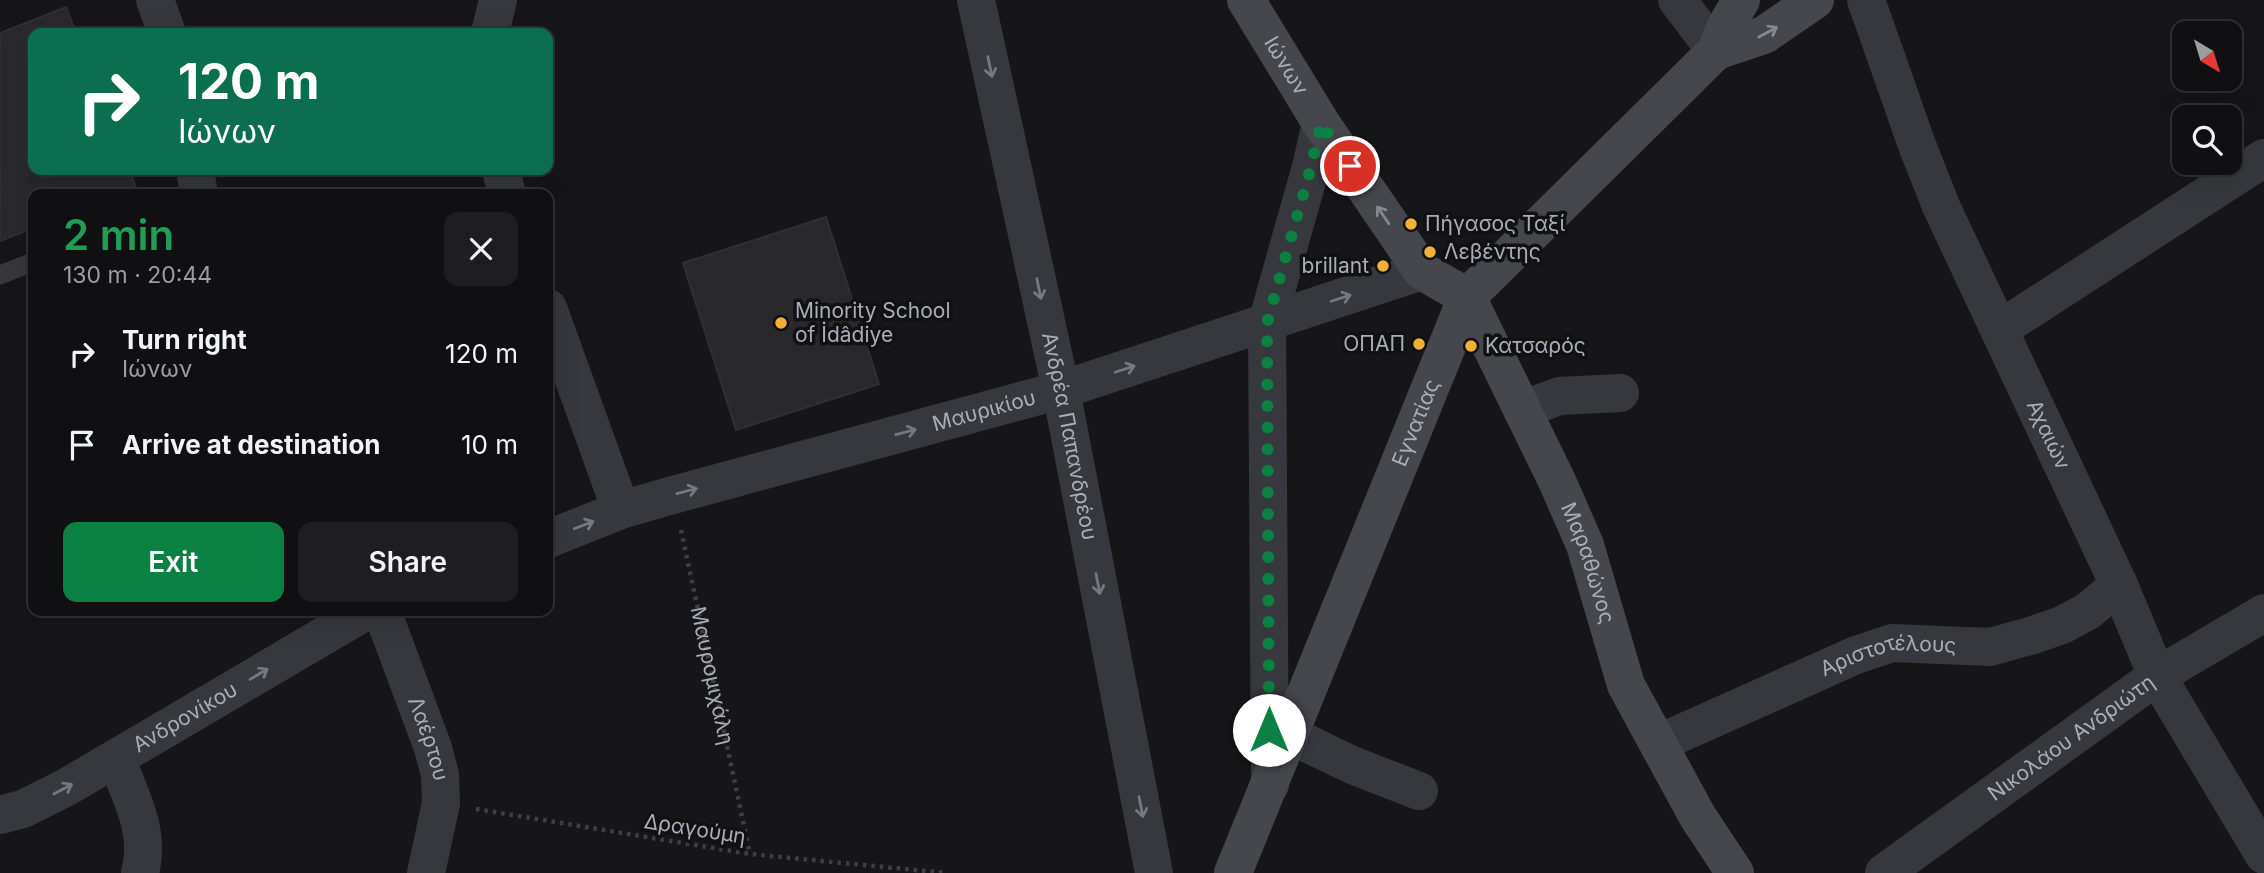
<!DOCTYPE html>
<meta charset="utf-8">
<style>
:root{--surface:#101012;--page:#1e1e20;--text:#f1f3f6;--muted:#9c9d9f;--line:#303032;--accent:#0b8043}
body{margin:0;font-family:Inter,sans-serif;background:var(--page);color:var(--text);height:100vh;display:flex;flex-direction:column;font-size:26px;white-space:nowrap}
*{box-sizing:border-box;margin:0}
p{font-size:23px;color:var(--muted)}
.icon{flex:none;width:38px;height:38px;fill:none;stroke:currentColor;stroke-width:2;stroke-linecap:round;stroke-linejoin:round}
.map{position:relative;flex:1;overflow:hidden}
.drawer{position:absolute;left:28px;top:189px;width:525px;height:427px;display:flex;flex-direction:column;background:var(--surface);border-radius:14px;box-shadow:0 7px 28px #0002,0 0 0 2px var(--line)}
.drawer>*{flex:none}
.top-card{position:absolute;left:28px;top:28px;width:525px;height:147px;border-radius:14px;box-shadow:0 7px 28px #0002,0 0 0 2px var(--line);background:#0b6e4f;color:#fff;overflow:hidden}
.needle{width:46px;rotate:142deg}
.controls{position:absolute;left:2172px;top:21px;display:grid;gap:14px}
.controls a{display:grid;place-items:center;width:70px;height:70px;border-radius:14px;background:var(--surface);box-shadow:0 7px 28px #0002,0 0 0 2px var(--line);font-size:35px}
.pin{position:absolute;display:grid;place-items:center;width:60px;height:60px;color:#fff;margin:-30px;border:4px solid #fff;border-radius:50%;box-shadow:0 2px 7px #0007}
.me{position:absolute;width:77px;margin:-38px;rotate:0deg;stroke-linejoin:round;filter:drop-shadow(0 0 5px #0008)}
.turn{display:flex;align-items:center;gap:24px;height:147px;padding:0 35px;font-size:32px}
.turn .icon{width:91px;height:91px;stroke-width:2.5}
.turn b{display:block;font-size:49px;line-height:60px}
.round{display:grid;place-items:center;flex:none;width:74px;height:74px;border-radius:14px;background:var(--page)}
.headline{display:flex;align-items:center;justify-content:space-between;height:119px;padding:0 35px}
h1{font-size:42px;font-weight:600;line-height:52px;color:#1e9e55}
.action{display:flex;gap:14px;margin-top:auto;padding:14px 35px}
.action a{flex:1;height:80px;border-radius:14px;background:var(--accent);color:#fff;font-size:28px;font-weight:600;line-height:80px;text-align:center}
.action a+a{background:var(--page);color:var(--text)}
ul{padding:0;list-style:none}
li{display:flex;align-items:center;gap:21px;height:91px;padding:0 35px}
li div{flex:1}
li b{display:block;font-size:26px}
li em{font-style:normal}
.map>svg:first-child{display:block}
</style>
<div class="map">
<svg width="2264" height="873" viewBox="0 0 2264 873">
<rect width="100%" height="100%" fill="#161618"/>
<!-- building -->
<g fill="#29292c" stroke="#303034" stroke-width="2">
<polygon points="66,7 76,33 33,33 33,170 129,170 136,187 119,194 33,194 33,228 0,241 0,33"/>
<polygon points="826,217 879,384 736,430 683,263"/>
</g>
<g fill="none" stroke-linecap="round" stroke-linejoin="round">
<!-- path -->
<g stroke="#3d3f44" stroke-width="4.5" stroke-dasharray="3.5 5" stroke-linecap="butt">
<path id="s1" d="M 681,530 L 750,854"/>
<polyline points="476,809 750,854 946,873"/>
</g>
<!-- lane -->
<polyline stroke="#37383d" stroke-width="19" points="0,275 33,262"/>
<!-- street -->
<g stroke="#37383d" stroke-width="38">
<polyline points="155,0 167,33"/>
<path id="s2" d="M 976,0 L 1061,390 L 1154,873"/>
<polyline points="1677,0 1716,51"/>
<path id="s3" d="M 1866,0 L 1917,145 L 1941,206 L 2119,585 L 2157,676 L 2264,855"/>
<polyline points="490,33 498,0"/>
<polyline points="195,170 199,194"/>
<polyline points="501,170 507,194"/>
<polyline points="548,308 621,510"/>
<polyline points="2000,329 2264,158"/>
<polyline points="1522,410 1559,396 1620,393"/>
<path id="s4" d="M 548,539 L 621,510 L 673,495 L 1061,390 L 1422,271"/>
<path id="s5" d="M 382,611 L 433,748 L 440,775 L 441,803 L 426,873"/>
<polyline points="1290,735 1352,765 1419,791"/>
<path id="s6" d="M 1659,743 L 1856,655 L 1892,643 L 1990,647 L 2030,636 L 2062,625 L 2088,611 L 2119,585"/>
<path d="M 116,759 C 131,797 151,832 140,873"/>
<polyline points="1270,785 1267,323 1311,167 1321,123"/>
<path id="s7" d="M 0,815 L 23,809 L 65,788 L 366,611"/>
<path id="s8" d="M 1884,873 L 2157,676 L 2264,613"/>
</g>
<!-- secondary -->
<g stroke="#45474d" stroke-width="38">
<path id="s9" d="M 1246,0 L 1321,123 L 1422,271 L 1467,297 L 1557,481 L 1585,545 L 1626,685 L 1698,817 L 1735,873"/>
<polyline points="1716,51 1764,35 1815,0"/>
<path id="s10" d="M 1233,873 L 1467,297 L 1716,51 L 1725,28 L 1741,0"/>
</g>
</g>
<!-- one-way arrows -->
<defs><path id="oneway-shaft" d="M-6 0H5M1.5-3L5.5 0L1.5 3" fill="none" stroke-width="1.6" stroke-linecap="round" stroke-linejoin="round" transform="scale(1.75)"/></defs>
<g stroke="#858993">
<use href="#oneway-shaft" transform="translate(1768 32) rotate(-28)"/>
<use href="#oneway-shaft" transform="translate(1383 215) rotate(-124)"/>
</g>
<g stroke="#757881">
<use href="#oneway-shaft" transform="translate(990 67) rotate(78)"/>
<use href="#oneway-shaft" transform="translate(1039 289) rotate(78)"/>
<use href="#oneway-shaft" transform="translate(1341 298) rotate(-18)"/>
<use href="#oneway-shaft" transform="translate(1125 369) rotate(-18)"/>
<use href="#oneway-shaft" transform="translate(906 432) rotate(-15)"/>
<use href="#oneway-shaft" transform="translate(687 491) rotate(-15)"/>
<use href="#oneway-shaft" transform="translate(584 525) rotate(-21)"/>
<use href="#oneway-shaft" transform="translate(1098 584) rotate(79)"/>
<use href="#oneway-shaft" transform="translate(259 674) rotate(-31)"/>
<use href="#oneway-shaft" transform="translate(63 789) rotate(-28)"/>
<use href="#oneway-shaft" transform="translate(1141 807) rotate(79)"/>
</g>
<g fill="none" stroke-linecap="round" stroke-linejoin="round">
<!-- route -->
<polyline stroke="#0b8043" stroke-width="12" stroke-dasharray="0 21.6" points="1269,730 1267,323 1311,167 1321,123 1350,166"/>
</g>
<!-- markers -->
<g fill="#f2b134" stroke="#111113" stroke-width="2.5">
<circle cx="1411" cy="224" r="7"/>
<circle cx="1430" cy="252" r="7"/>
<circle cx="1383" cy="266" r="7"/>
<circle cx="781" cy="323" r="7"/>
<circle cx="1419" cy="344" r="7"/>
<circle cx="1471" cy="346" r="7"/>
</g>
<g text-anchor="middle" stroke-width="7" stroke-linejoin="round" paint-order="stroke">
<!-- street labels -->
<g font-size="21" fill="#a8adb8" stroke="#111113">
<text dy="7" stroke="none"><textPath href="#s9" startOffset="77">Ιώνων</textPath></text>
<text dy="7" stroke="none"><textPath href="#s4" startOffset="455">Μαυρικίου</textPath></text>
<text dy="7" stroke="none"><textPath href="#s10" startOffset="486">Εγνατίας</textPath></text>
<text dy="7" stroke="none"><textPath href="#s3" startOffset="472">Αχαιών</textPath></text>
<text dy="7" stroke="none"><textPath href="#s2" startOffset="446">Ανδρέα Παπανδρέου</textPath></text>
<text dy="7" stroke="none"><textPath href="#s9" startOffset="668">Μαραθώνος</textPath></text>
<text dy="7" stroke="none"><textPath href="#s6" startOffset="248">Αριστοτέλους</textPath></text>
<text dy="7" stroke="none"><textPath href="#s1" startOffset="149">Μαυρομιχάλη</textPath></text>
<text dy="7" stroke="none"><textPath href="#s7" startOffset="210">Ανδρονίκου</textPath></text>
<text dy="7" stroke="none"><textPath href="#s8" startOffset="231">Νικολάου Ανδριώτη</textPath></text>
<text dy="7" stroke="none"><textPath href="#s5" startOffset="136">Λαέρτου</textPath></text>
<text transform="translate(695 829) rotate(9)" y="7">Δραγούμη</text>
</g>
<!-- poi labels -->
<g font-size="21" fill="#a8adb8" stroke="#111113" text-anchor="start">
<text x="1425" y="231">Πήγασος Ταξί</text>
<text x="1444" y="259">Λεβέντης</text>
<text x="1369" y="273" text-anchor="end">brillant</text>
<text x="795" y="318">Minority School<tspan x="795" dy="24">of İdâdiye</tspan></text>
<text x="1405" y="351" text-anchor="end">ΟΠΑΠ</text>
<text x="1485" y="353">Κατσαρός</text>
</g>
</g>
</svg>
<div class="controls">
<a><svg class="needle" viewBox="-14 -14 28 28"><path d="M0-13l5 13h-10z" fill="#e53935"/><path d="M0 13l5-13h-10z" fill="#9c9d9f"/></svg></a>
<a><svg class="icon" aria-label="search" viewBox="0 0 24 24"><circle cx="10" cy="10" r="6"/><path d="M15 15l6 6"/></svg></a>
</div>
<div class="pin" style="left:1350px;top:166px;background:#d93025"><svg class="icon" aria-label="arrive" viewBox="0 0 24 24"><path d="M6 21V4h12l-3 4 3 4H6"/></svg></div>
<svg class="me" style="left:1269px;top:730px" viewBox="-20 -20 40 40"><circle r="19" fill="#fff"/><path d="M0-13L10 11 0 6-10 11z" fill="#0b8043"/></svg>
<div class="top-card">
<div class="turn"><svg class="icon" aria-label="right" viewBox="0 0 24 24"><path d="M7 20v-9h11M14 6l5 5-5 5"/></svg><div><b>120 m</b>Ιώνων</div></div>
</div>
<section class="drawer">
<div class="headline"><div><h1>2 min</h1><p>130 m · 20:44</p></div><a class="round"><svg class="icon" aria-label="close" viewBox="0 0 24 24"><path d="M6 6l12 12M18 6L6 18"/></svg></a></div>
<ul>
<li><svg class="icon" aria-label="right" viewBox="0 0 24 24"><path d="M7 20v-9h11M14 6l5 5-5 5"/></svg><div><b>Turn right</b><p>Ιώνων</p></div><em>120 m</em></li>
<li><svg class="icon" aria-label="arrive" viewBox="0 0 24 24"><path d="M6 21V4h12l-3 4 3 4H6"/></svg><div><b>Arrive at destination</b></div><em>10 m</em></li>
</ul>
<div class="action"><a>Exit</a><a>Share</a></div>
</section>
</div>
